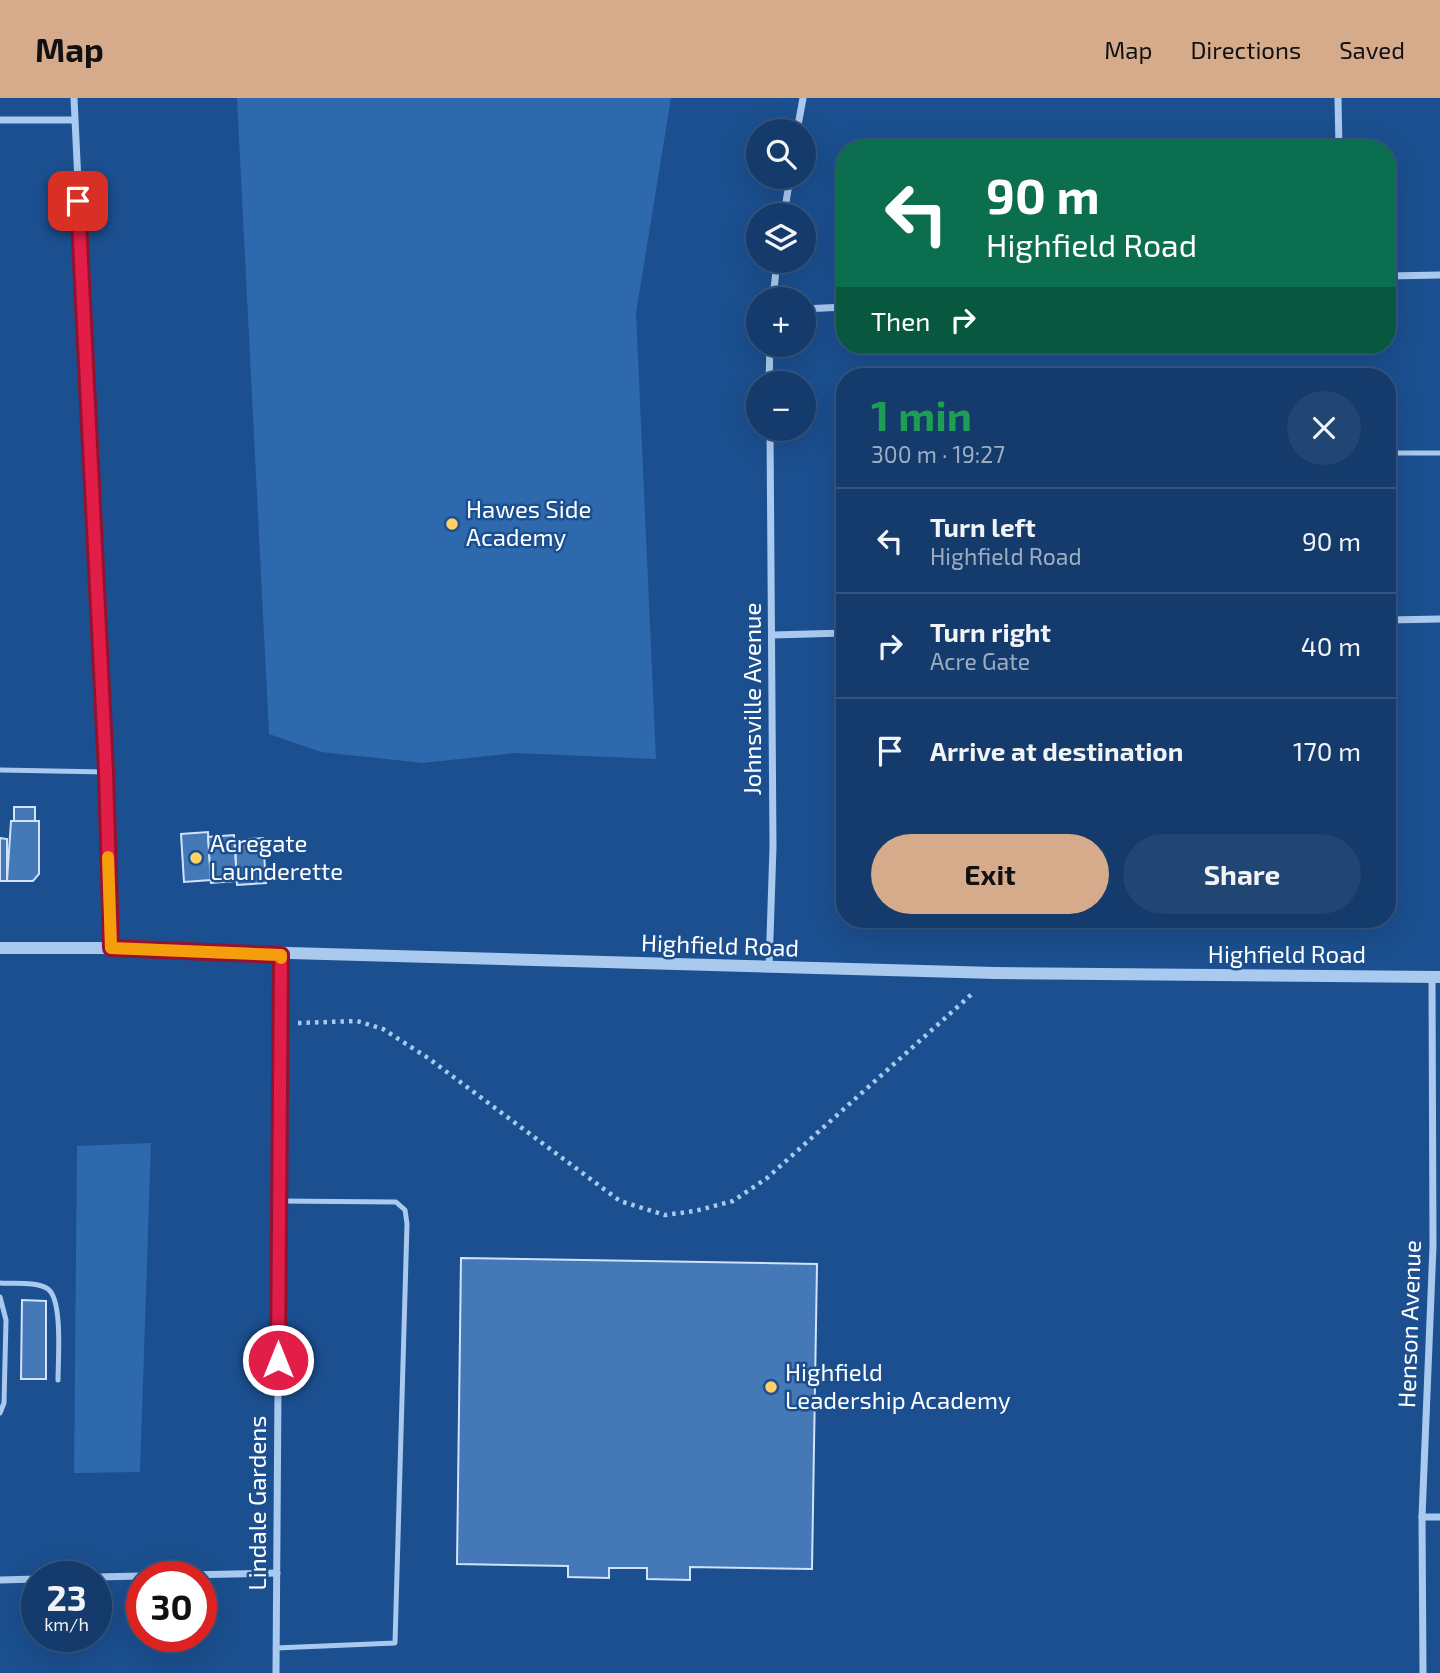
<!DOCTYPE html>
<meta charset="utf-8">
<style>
:root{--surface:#143b6b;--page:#214673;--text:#f1f3f6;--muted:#9dadc1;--line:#33557e;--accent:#d6ab8b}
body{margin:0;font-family:"Exo 2",sans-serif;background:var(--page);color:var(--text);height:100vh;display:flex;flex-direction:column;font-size:26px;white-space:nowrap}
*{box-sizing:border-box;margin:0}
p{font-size:23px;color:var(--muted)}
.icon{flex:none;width:38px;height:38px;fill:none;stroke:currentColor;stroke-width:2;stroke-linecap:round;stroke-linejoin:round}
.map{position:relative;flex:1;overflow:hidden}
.panel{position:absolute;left:836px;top:270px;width:560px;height:560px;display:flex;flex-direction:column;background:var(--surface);border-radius:28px;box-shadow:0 7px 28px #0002,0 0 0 2px var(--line)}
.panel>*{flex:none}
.top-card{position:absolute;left:836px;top:42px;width:560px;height:214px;border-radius:28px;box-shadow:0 7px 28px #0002,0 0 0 2px var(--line);background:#0b6e4f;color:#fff;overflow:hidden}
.controls{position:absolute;left:746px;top:21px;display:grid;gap:14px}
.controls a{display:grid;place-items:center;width:70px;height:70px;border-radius:50%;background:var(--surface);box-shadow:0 7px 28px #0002,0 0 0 2px var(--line);font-size:35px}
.speed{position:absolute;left:21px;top:1463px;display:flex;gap:14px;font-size:35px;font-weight:700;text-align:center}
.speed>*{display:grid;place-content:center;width:91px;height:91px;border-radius:50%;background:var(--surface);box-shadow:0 7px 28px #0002,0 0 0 2px var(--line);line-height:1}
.speed small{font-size:18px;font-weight:400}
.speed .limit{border:10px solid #d22;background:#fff;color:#111}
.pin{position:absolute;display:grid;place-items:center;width:60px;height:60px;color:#fff;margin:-30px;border-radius:14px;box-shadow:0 4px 10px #0006}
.me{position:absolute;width:77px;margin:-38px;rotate:0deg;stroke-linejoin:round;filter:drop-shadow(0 0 5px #0008)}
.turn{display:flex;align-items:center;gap:24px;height:147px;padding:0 35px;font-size:32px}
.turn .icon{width:91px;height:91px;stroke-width:2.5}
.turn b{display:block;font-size:49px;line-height:60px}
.then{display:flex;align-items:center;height:66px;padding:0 35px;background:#0003;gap:14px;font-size:26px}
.round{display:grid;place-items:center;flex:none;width:74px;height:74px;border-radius:37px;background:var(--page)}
.overview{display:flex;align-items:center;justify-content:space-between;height:119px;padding:0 35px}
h1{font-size:42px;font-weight:700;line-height:52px;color:#1e9e55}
.button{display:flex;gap:14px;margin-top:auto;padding:14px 35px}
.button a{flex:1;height:80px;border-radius:42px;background:var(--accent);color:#111;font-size:28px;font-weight:700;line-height:80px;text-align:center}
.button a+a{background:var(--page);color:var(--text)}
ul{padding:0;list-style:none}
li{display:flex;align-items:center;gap:21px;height:105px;padding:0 35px;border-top:2px solid var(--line)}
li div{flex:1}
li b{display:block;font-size:26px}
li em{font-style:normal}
header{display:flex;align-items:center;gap:42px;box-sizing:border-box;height:98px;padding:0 35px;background:var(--accent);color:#111}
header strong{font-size:33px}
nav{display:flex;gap:38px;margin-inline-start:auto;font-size:24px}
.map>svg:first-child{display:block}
</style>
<header>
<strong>Map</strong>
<nav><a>Map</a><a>Directions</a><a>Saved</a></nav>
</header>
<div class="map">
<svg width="1440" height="1575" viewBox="0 0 1440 1575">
<rect width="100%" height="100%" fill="#1b4f8f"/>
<!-- green -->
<g fill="#2e69ad">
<polygon points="237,0 671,0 636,215 656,661 515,655 423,665 321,654 269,636"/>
<polygon points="151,1045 140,1374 74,1375 77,1048"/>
</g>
<!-- building -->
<g fill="#4478b7" stroke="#cfe3fa" stroke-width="2">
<rect x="14" y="709" width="21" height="14"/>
<polygon points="11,723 39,723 39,776 33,783 7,783"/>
<polygon points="208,734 211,782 184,784 181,736"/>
<polygon points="234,737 237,783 211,785 208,739"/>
<polygon points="0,740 7,741 7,783 0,783"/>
<polygon points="263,740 266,785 237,787 235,742"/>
<polygon points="461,1160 817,1166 812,1471 690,1469 690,1482 647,1481 647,1470 609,1470 609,1480 568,1479 568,1468 457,1466"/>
<polygon points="22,1202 46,1203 46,1281 21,1281"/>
</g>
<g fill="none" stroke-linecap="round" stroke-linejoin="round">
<!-- path -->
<polyline stroke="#a9c9ee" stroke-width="4.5" stroke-dasharray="3.5 5" stroke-linecap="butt" points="298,925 357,923 383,931 428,960 620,1103 665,1117 695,1113 733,1103 767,1080 973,895"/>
<!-- service -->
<g stroke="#a9c9ee" stroke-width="5">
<polyline points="1388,355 1440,355"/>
<polyline points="0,672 106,674"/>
<path d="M 0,1185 C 14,1186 37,1183 48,1191 C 63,1202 58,1263 58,1282"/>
<polyline points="0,1199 6,1222 4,1305 0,1315"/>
<polyline points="276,1550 395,1545 407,1126 405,1112 396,1104 278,1103"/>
</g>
<!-- minor -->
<g stroke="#a9c9ee" stroke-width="7">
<polyline points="74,0 106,674 111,850"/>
<polyline points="1338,0 1339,51"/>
<polyline points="0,22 74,22"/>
<polyline points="797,33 803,0"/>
<polyline points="784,117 790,79"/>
<polyline points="1388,178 1440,177"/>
<polyline points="773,201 777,163"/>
<polyline points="803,211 845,209"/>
<polyline points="769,285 770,247"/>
<polyline points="1388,522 1440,521"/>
<polyline points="773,537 845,535"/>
<polyline points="769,869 773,749 770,331"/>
<polyline points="1422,1419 1440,1419"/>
<polyline points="96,1479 277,1475"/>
<polyline points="0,1482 37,1481"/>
<polyline points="276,1575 281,857"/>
<polyline points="1423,1575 1422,1419 1433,1148 1432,879"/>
</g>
<!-- tertiary -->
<polyline stroke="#a9c9ee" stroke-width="12" points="0,850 111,850 995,875 1440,879"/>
</g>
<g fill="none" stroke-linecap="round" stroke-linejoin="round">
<defs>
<polyline id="route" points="78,103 106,674 111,850 281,857 278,1262"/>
</defs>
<!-- route casing -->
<use href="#route" stroke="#92132f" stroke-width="18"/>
<!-- route -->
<use href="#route" stroke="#e11d48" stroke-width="12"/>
<!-- slow -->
<polyline stroke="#f59e0b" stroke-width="12" points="108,759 111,850 281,857 281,860"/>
</g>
<!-- markers -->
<g fill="#ffd166" stroke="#1b4f8f" stroke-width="2.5">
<circle cx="452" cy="426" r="7"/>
<circle cx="196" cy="760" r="7"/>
<circle cx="771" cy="1289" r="7"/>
</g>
<g text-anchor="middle" stroke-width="5" stroke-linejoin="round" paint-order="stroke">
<!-- poi labels -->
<g font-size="24" fill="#fff" stroke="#1b4f8f" text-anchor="start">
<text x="466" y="420">Hawes Side<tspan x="466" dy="28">Academy</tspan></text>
<text x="210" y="754">Acregate<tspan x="210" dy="28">Launderette</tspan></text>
<text x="785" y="1283">Highfield<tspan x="785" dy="28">Leadership Academy</tspan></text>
</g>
<!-- street labels -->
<g font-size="24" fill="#fff" stroke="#1b4f8f">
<text transform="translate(753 601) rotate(-90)" y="8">Johnsville Avenue</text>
<text transform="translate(720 848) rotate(2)" y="8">Highfield Road</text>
<text x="1287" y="865">Highfield Road</text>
<text transform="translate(1410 1226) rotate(-88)" y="8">Henson Avenue</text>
<text transform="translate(258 1405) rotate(-90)" y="8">Lindale Gardens</text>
</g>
</g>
</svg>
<div class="controls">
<a><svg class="icon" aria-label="search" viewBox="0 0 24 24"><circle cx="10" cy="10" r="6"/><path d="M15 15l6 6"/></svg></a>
<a><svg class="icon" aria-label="layers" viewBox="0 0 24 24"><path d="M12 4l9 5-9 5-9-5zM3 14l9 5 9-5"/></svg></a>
<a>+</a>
<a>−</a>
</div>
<div class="speed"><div>23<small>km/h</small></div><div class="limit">30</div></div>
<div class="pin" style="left:78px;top:103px;background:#d93025"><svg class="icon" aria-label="arrive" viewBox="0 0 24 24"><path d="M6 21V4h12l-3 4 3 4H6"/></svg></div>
<svg class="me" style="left:278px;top:1262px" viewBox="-20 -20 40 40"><circle r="17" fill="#e11d48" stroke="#fff" stroke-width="3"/><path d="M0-11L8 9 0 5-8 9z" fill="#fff"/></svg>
<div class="top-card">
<div class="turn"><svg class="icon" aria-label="left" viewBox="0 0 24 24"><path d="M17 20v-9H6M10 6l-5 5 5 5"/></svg><div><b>90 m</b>Highfield Road</div></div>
<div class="then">Then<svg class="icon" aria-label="right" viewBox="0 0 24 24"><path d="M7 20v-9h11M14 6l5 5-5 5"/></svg></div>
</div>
<section class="panel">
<div class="overview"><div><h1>1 min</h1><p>300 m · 19:27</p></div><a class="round"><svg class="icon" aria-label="close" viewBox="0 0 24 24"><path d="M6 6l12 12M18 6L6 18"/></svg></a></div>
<ul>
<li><svg class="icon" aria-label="left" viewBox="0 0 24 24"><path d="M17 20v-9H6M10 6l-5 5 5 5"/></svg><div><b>Turn left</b><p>Highfield Road</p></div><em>90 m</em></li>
<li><svg class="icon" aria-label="right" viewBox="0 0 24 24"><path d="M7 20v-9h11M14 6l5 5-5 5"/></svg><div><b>Turn right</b><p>Acre Gate</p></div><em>40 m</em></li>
<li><svg class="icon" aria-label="arrive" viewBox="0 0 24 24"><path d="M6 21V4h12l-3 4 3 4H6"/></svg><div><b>Arrive at destination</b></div><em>170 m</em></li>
</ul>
<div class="button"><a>Exit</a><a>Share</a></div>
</section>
</div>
